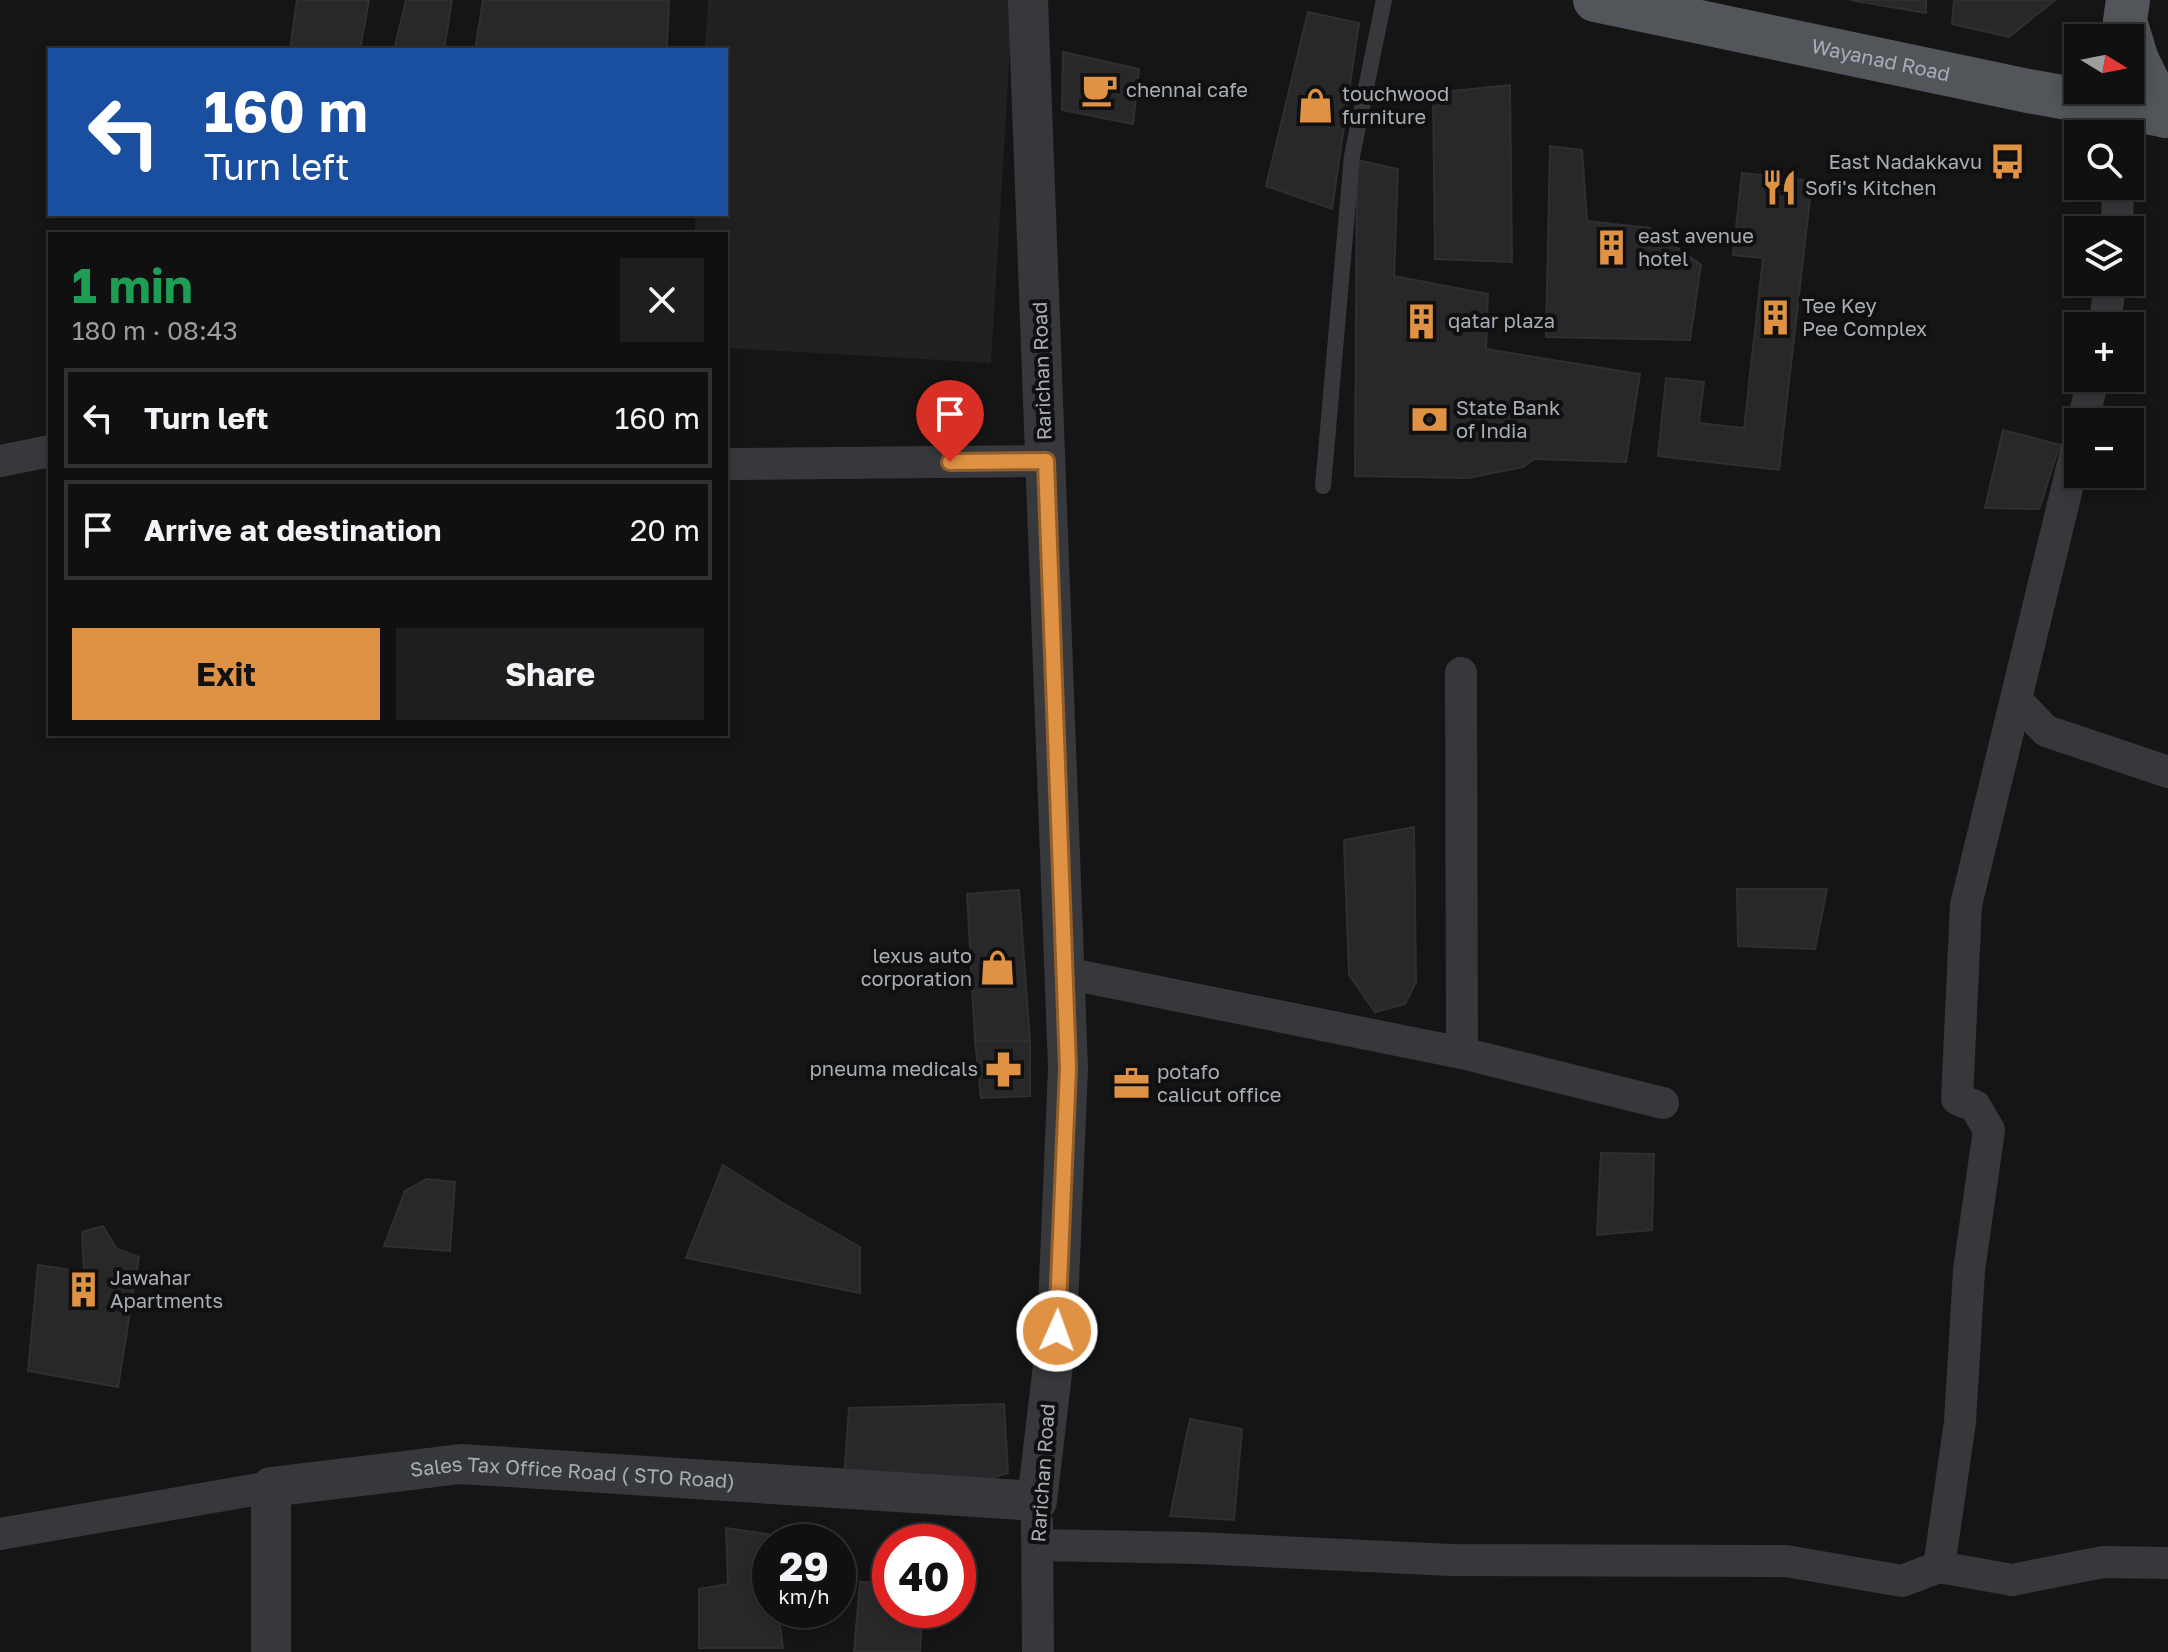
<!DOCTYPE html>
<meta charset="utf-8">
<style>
:root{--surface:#101010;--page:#1e1e1e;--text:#f1f3f6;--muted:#9c9d9f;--line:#303030;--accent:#df9144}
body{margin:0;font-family:"Golos Text",sans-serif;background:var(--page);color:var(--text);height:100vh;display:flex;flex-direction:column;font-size:30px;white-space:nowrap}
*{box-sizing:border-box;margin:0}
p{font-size:26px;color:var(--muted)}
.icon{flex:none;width:44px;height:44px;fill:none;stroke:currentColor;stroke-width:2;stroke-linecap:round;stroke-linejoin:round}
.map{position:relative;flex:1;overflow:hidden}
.side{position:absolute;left:48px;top:232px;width:680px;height:504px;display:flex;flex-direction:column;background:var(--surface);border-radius:0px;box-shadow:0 4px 12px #0003,0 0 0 2px var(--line)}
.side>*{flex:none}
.top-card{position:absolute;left:48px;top:48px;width:680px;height:168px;border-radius:0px;box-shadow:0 4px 12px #0003,0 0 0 2px var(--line);background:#1a4fa0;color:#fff;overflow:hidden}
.needle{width:52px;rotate:100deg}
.controls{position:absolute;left:2064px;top:24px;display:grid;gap:16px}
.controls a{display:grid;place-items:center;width:80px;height:80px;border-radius:0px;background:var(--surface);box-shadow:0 4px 12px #0003,0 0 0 2px var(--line);font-size:40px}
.speed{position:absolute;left:752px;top:1524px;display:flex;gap:16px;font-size:40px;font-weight:700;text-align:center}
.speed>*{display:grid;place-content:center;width:104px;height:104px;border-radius:50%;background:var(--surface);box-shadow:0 4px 12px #0003,0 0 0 2px var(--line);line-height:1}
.speed small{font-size:20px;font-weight:400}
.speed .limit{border:12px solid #d22;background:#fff;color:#111}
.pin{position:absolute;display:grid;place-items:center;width:68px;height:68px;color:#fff;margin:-82px -34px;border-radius:50% 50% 50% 0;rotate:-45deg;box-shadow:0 0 8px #0007}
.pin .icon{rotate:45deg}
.me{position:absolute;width:88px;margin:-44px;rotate:2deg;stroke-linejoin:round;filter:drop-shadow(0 0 6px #0008)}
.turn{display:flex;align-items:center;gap:28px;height:168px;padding:0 24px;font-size:36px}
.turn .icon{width:104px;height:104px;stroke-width:2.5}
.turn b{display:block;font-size:56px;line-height:68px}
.round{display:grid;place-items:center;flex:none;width:84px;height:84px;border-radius:0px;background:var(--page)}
.headline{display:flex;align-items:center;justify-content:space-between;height:136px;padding:0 24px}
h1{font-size:48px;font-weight:700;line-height:60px;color:#1e9e55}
.action{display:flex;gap:16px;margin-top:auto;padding:16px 24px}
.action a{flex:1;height:92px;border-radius:0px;background:var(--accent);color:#111;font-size:32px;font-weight:700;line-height:92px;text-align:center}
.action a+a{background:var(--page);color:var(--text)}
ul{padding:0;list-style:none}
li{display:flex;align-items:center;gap:24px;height:100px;margin:0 16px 12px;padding:0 8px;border:4px solid var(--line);border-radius:0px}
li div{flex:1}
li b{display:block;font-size:30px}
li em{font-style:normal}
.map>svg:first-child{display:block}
</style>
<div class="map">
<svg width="2168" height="1652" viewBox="0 0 2168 1652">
<rect width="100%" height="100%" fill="#151516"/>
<!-- built -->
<polygon fill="#212123" points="708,0 1013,0 991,363 726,348 726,234 694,234 696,214 726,214 726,50 705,50"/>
<!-- building -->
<g fill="#28282a" stroke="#2f2f32" stroke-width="2">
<polygon points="297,0 369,0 360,50 290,50"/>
<polygon points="406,0 452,0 444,50 394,50"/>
<polygon points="483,0 669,0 667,47 665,50 475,50"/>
<polygon points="1850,0 1926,0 1926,13"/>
<polygon points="1954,0 2055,0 2009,37 1952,24"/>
<polygon points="1308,12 1359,23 1332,209 1266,186"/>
<polygon points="1063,52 1139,69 1133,124 1062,110"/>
<polygon points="1510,85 1512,262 1435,259 1433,93"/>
<polygon points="1550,146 1582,150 1587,221 1650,228 1701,265 1690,340 1546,337"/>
<polygon points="1357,160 1398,169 1394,276 1488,294 1486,349 1640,374 1626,462 1534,459 1523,467 1468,478 1355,476"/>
<polygon points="1742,173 1812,181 1779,470 1658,456 1666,378 1704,382 1699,423 1744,428 1763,258 1733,255"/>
<polygon points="2003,430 2060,445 2039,509 1985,508"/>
<polygon points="1414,827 1416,982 1405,1004 1375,1012 1349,975 1344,840"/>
<polygon points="1737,889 1827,889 1815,949 1738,946"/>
<polygon points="1019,890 1030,1041 975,1041 967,894"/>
<polygon points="975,1041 1030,1041 1030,1096 981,1098"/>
<polygon points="1601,1153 1654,1154 1652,1230 1597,1235"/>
<polygon points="723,1165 781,1202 860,1247 860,1293 686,1258"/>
<polygon points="427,1179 455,1182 450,1251 384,1246 405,1191"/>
<polygon points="103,1226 117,1249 139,1257 118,1387 28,1371 38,1265 84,1272 82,1232"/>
<polygon points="1004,1404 1008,1473 977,1482 844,1478 849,1408"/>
<polygon points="1190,1419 1242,1429 1234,1520 1170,1516"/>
<polygon points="726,1528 768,1534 770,1610 778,1610 783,1648 699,1648 699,1589 728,1584"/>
<polygon points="860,1582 890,1583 890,1610 922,1610 920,1652 854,1652"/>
</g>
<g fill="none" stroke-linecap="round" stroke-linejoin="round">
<!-- service -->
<polyline stroke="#36383b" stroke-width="16" points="1323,486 1352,156 1384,0"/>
<!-- minor -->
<g stroke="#36383b" stroke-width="32">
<polyline points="2117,230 2118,186"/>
<polyline points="2104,326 2111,282"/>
<polyline points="2083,422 2093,378"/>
<polyline points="0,461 50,451"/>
<polyline points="726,464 1046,461"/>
<polyline points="1461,673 1462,1053"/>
<polyline points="2017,701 2046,731 2168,772"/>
<polyline points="1065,973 1462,1053 1663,1103"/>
<polyline points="1037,1523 1038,1652"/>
<polyline points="0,1534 271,1487"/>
<polyline points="1038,1545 1198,1548 1452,1560 1786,1561 1902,1581 1939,1567 2012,1580 2103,1562 2168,1563"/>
<polyline points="1939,1567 1960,1422 1969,1270 1989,1130 1975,1106 1957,1099 1966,905 2078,443"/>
</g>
<!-- tertiary -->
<path stroke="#36383b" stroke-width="40" id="s1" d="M 271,1652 L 271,1487 L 461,1464 L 1037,1501 L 1057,1331 L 1068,1068 L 1028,0"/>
<!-- primary -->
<g stroke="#525559" stroke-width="44">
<path id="s2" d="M 1595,0 L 2028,91 L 2168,116"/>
<polyline points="2128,0 2125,21 2137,60 2165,116"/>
</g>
</g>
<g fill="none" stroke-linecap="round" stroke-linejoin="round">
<defs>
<polyline id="route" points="950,462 1046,461 1068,1068 1057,1331"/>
</defs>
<!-- route casing -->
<use href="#route" stroke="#915e2c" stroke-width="20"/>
<!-- route -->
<use href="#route" stroke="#df9144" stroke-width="14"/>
</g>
<!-- icons -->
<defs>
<symbol id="cafe-bare" viewBox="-9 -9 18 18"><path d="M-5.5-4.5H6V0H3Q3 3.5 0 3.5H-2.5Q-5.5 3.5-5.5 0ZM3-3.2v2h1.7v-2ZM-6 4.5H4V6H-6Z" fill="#df9144" stroke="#101011" stroke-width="2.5" paint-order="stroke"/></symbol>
<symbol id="shop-bare" viewBox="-9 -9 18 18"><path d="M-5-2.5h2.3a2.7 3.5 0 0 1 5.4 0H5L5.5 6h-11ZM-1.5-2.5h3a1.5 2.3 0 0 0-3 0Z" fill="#df9144" stroke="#101011" stroke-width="2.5" paint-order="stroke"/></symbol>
<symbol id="bus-bare" viewBox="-9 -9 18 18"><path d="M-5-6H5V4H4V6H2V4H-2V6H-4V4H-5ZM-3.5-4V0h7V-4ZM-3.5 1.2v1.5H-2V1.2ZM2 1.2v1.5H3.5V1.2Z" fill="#df9144" stroke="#101011" stroke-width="2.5" paint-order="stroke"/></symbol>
<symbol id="restaurant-bare" viewBox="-9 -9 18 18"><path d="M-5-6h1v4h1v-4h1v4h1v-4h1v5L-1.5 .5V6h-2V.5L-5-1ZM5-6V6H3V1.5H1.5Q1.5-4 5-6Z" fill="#df9144" stroke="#101011" stroke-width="2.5" paint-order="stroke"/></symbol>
<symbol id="building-bare" viewBox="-9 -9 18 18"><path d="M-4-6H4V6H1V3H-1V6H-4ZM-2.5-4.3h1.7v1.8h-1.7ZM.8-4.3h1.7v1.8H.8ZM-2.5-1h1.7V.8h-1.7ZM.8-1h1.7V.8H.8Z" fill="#df9144" stroke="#101011" stroke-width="2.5" paint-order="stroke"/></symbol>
<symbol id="bank-bare" viewBox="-9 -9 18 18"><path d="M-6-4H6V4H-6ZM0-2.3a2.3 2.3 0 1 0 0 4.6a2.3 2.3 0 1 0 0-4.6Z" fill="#df9144" stroke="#101011" stroke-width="2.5" paint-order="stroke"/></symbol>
<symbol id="pharmacy-bare" viewBox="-9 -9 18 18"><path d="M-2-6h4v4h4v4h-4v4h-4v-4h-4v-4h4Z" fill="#df9144" stroke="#101011" stroke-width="2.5" paint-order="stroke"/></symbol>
<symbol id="office-bare" viewBox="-9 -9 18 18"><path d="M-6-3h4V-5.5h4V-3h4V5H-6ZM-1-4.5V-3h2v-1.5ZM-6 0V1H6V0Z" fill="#df9144" stroke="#101011" stroke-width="2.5" paint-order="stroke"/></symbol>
</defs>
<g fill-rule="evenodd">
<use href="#cafe-bare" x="1074" y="64" width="51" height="51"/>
<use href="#shop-bare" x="1290" y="80" width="51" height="51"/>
<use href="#bus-bare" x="1982" y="136" width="51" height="51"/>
<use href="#restaurant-bare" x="1754" y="162" width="51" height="51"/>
<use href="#building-bare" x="1586" y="222" width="51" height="51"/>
<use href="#building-bare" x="1750" y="292" width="51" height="51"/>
<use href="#building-bare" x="1396" y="296" width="51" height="51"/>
<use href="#bank-bare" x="1404" y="394" width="51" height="51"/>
<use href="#shop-bare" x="972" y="942" width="51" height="51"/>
<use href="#pharmacy-bare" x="978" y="1044" width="51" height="51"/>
<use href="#office-bare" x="1106" y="1058" width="51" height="51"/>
<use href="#building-bare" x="58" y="1264" width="51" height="51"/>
</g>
<g text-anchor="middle" stroke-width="8" stroke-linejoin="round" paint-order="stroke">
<!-- street labels -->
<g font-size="20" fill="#a8aeb5" stroke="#101011">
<text dy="7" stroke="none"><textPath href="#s2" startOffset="292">Wayanad Road</textPath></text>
<text transform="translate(1042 371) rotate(-92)" y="7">Rarichan Road</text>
<text transform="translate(1043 1473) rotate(-86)" y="7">Rarichan Road</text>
<text dy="7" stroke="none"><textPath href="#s1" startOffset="468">Sales Tax Office Road ( STO Road)</textPath></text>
</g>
<!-- poi labels -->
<g font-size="20" fill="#a8aeb5" stroke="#101011" text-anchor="start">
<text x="1126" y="97">chennai cafe</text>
<text x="1342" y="101">touchwood<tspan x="1342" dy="23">furniture</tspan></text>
<text x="1982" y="169" text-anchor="end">East Nadakkavu</text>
<text x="1805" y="195">Sofi's Kitchen</text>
<text x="1638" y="243">east avenue<tspan x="1638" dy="23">hotel</tspan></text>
<text x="1802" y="313">Tee Key<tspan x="1802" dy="23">Pee Complex</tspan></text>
<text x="1448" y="328">qatar plaza</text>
<text x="1456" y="415">State Bank<tspan x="1456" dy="23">of India</tspan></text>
<text x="972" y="963" text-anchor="end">lexus auto<tspan x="972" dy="23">corporation</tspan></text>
<text x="978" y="1076" text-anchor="end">pneuma medicals</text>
<text x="1157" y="1079">potafo<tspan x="1157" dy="23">calicut office</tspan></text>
<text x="110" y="1285">Jawahar<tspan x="110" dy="23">Apartments</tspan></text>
</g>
</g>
</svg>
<div class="controls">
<a><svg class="needle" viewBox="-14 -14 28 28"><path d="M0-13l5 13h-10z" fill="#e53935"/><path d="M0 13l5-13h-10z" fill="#9c9d9f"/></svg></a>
<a><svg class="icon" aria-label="search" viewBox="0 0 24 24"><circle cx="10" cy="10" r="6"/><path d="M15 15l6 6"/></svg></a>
<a><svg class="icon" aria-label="layers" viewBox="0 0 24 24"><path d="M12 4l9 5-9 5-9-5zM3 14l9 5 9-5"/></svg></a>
<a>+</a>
<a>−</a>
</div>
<div class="speed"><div>29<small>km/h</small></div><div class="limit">40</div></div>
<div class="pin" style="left:950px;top:462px;background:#d93025"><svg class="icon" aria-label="arrive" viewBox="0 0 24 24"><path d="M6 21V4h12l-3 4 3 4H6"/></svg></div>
<svg class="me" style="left:1057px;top:1331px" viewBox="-20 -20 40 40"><circle r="17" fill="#df9144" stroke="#fff" stroke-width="3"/><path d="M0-11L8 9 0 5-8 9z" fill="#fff"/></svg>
<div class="top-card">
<div class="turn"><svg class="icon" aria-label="left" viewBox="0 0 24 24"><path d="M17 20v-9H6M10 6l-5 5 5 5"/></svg><div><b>160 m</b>Turn left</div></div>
</div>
<section class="side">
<div class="headline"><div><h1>1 min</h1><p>180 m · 08:43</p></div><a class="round"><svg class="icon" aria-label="close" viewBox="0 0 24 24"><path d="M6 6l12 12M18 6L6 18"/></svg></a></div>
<ul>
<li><svg class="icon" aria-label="left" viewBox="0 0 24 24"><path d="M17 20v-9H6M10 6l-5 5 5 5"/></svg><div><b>Turn left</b></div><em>160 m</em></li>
<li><svg class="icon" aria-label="arrive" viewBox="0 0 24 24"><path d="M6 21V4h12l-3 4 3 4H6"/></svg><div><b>Arrive at destination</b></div><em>20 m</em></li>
</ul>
<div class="action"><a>Exit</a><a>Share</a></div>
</section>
</div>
